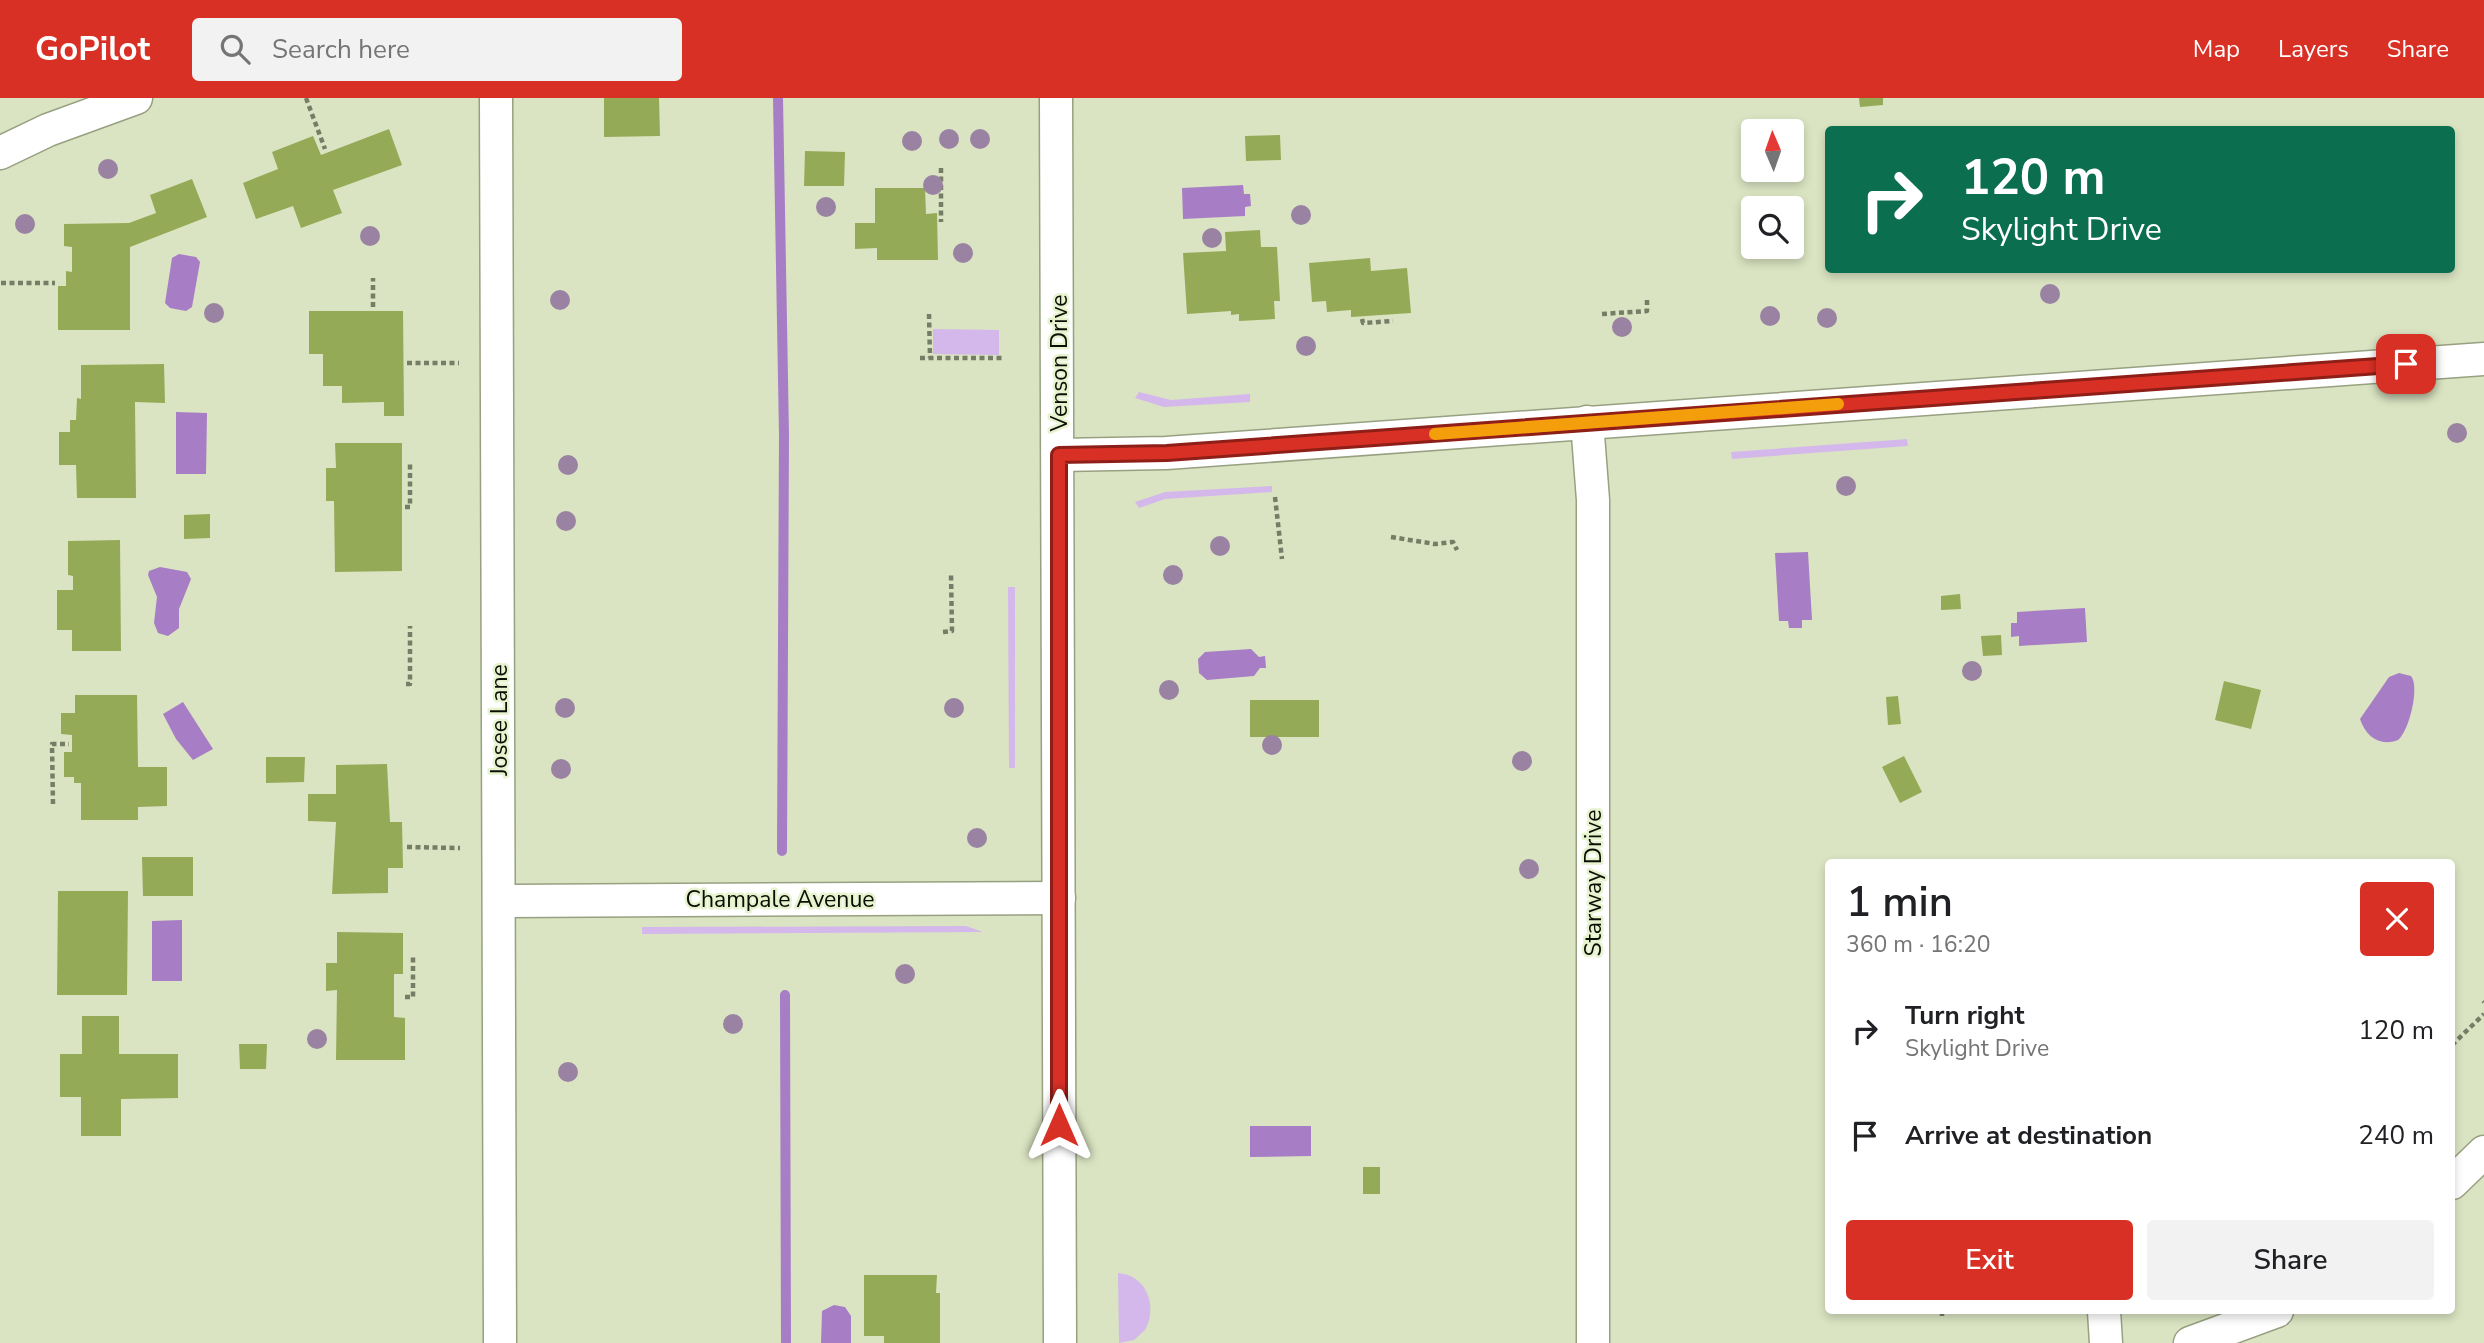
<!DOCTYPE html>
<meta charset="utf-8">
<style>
:root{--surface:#fff;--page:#f2f2f2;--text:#202124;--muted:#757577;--accent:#d93025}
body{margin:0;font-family:"Nunito Sans",sans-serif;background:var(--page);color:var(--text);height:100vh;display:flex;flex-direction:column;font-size:26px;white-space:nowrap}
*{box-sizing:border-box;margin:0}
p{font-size:23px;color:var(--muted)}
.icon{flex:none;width:38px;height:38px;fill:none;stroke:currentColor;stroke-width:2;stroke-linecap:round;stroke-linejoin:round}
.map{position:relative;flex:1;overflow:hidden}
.sheet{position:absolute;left:1825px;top:761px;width:630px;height:455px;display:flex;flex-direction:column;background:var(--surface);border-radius:7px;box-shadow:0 4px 10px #0003}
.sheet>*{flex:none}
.guide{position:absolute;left:1825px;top:28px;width:630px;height:147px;border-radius:7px;box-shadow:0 4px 10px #0003;background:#0b6e4f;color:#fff;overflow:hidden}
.needle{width:46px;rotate:358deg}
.fabs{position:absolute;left:1741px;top:21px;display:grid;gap:14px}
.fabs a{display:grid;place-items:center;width:63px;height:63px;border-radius:7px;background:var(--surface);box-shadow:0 4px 10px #0003;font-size:35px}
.pin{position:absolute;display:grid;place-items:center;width:60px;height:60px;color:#fff;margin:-30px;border-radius:14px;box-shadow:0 4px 10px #0006}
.me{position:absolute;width:77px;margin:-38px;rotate:0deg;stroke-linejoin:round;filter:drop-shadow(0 0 5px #0008)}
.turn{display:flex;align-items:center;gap:24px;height:147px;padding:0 21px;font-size:32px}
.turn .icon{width:91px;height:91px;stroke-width:2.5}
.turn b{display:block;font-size:49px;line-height:60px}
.round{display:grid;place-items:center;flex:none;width:74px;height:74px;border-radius:7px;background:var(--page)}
.headline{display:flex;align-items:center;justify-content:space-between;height:119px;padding:0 21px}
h1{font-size:42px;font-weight:600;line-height:52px}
.cta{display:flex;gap:14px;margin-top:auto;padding:14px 21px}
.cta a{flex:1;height:80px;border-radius:7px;background:var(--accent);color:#fff;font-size:28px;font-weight:600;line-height:80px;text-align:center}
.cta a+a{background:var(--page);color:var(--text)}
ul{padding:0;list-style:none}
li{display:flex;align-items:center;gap:21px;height:105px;padding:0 21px}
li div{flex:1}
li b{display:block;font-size:26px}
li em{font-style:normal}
header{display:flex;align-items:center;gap:42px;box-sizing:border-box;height:98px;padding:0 35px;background:var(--accent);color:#fff}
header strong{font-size:33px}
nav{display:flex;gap:38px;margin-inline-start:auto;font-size:24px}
.search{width:490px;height:63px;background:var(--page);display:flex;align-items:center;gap:18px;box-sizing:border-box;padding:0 24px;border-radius:7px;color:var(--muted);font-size:26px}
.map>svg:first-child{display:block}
</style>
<header>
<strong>GoPilot</strong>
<div class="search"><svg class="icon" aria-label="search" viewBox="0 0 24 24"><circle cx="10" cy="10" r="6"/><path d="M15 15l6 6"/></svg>Search here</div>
<nav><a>Map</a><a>Layers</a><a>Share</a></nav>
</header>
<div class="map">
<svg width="2484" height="1245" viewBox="0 0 2484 1245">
<rect width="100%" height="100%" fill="#dae4c2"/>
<!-- green -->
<g fill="#d4b8eb">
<polygon points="933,231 999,232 999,257 933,256"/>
<polygon points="1139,294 1171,302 1250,296 1250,304 1164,309 1135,300"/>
<polygon points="1907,341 1908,348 1732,361 1731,354"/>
<polygon points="1272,388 1272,394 1165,401 1139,410 1135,404 1165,394"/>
<polygon points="1008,489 1015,489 1015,670 1009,670"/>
<polygon points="966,828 983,834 642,836 642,829"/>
<path d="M 1118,1175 C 1147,1177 1158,1209 1145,1232 L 1134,1242 L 1119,1245 Z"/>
</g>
<!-- water -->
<g fill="#a77dc5">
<polygon points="1243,87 1244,96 1250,96 1251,108 1245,109 1245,118 1183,121 1182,90"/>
<polygon points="179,156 196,159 200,164 192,209 186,213 170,210 165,205 172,160"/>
<polygon points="176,314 207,315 206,376 176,376"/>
<polygon points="1808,454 1812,522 1802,522 1802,530 1789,530 1788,523 1779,523 1775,455"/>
<polygon points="160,469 187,474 191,481 179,511 179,530 168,538 158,535 154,525 157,499 148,477 149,473"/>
<polygon points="2085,510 2087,544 2019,548 2019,538 2011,539 2011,525 2017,525 2017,514"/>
<polygon points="1251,551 1259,559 1265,558 1266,570 1260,570 1254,578 1207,582 1199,575 1198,561 1205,554"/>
<path d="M 2399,575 L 2411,578 C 2420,589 2409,633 2398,642 C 2380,649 2366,639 2360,621 L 2389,579 Z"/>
<polygon points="183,604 213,651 193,662 176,641 163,616"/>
<polygon points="182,822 182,883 152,883 152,823"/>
<polygon points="1311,1028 1311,1058 1250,1059 1250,1028"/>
<polygon points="834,1207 845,1209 851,1218 851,1245 821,1245 822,1213"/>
</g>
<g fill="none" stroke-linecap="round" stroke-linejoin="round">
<!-- stream -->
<g stroke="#a77dc5" stroke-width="10">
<polyline points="778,0 784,337 782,753"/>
<polyline points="785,897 786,1245"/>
</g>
</g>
<!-- building -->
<g fill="#95aa56">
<polygon points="604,0 659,0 660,38 604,39"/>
<polygon points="1859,0 1883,0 1883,7 1860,9"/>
<polygon points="389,31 402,67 333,92 342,115 301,130 293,108 256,121 243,85 278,71 272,54 313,38 321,57"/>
<polygon points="1280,37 1281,62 1246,63 1245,38"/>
<polygon points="805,53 845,54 844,88 804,88"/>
<polygon points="192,81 207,119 130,149 130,232 58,232 58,188 66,188 66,173 72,174 72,149 64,148 64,126 129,125 156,115 150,97"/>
<polygon points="875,90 925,90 926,116 937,115 938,162 877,162 877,150 855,151 855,125 875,125"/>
<polygon points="1260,132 1261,149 1277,149 1280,203 1274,203 1275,221 1239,223 1239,216 1231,217 1231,213 1187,216 1183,155 1226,153 1225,134"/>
<polygon points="1370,160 1371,173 1407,170 1411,215 1351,219 1351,212 1327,214 1326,203 1312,204 1309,165"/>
<polygon points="309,213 403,213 404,318 384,318 384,304 342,305 342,288 323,288 323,256 309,256"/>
<polygon points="164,266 165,305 135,304 136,400 77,400 76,367 59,367 59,334 70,334 70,322 76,322 77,300 81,301 81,267"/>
<polygon points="335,345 402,345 402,473 335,474 334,403 326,403 326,370 336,370"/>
<polygon points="210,416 210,440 184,441 184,417"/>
<polygon points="120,442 121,553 72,553 72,532 57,532 57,492 73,492 73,478 68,477 68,443"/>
<polygon points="1960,496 1961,511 1941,512 1941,498"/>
<polygon points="2001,537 2002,557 1983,558 1981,538"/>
<polygon points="2224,583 2261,592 2251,631 2215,622"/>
<polygon points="75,597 137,597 138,669 167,669 167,708 138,709 138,722 81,722 81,685 74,685 74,679 64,679 64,654 72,654 72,637 61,636 61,615 75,615"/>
<polygon points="1898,598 1901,626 1888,627 1886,599"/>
<rect x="1250" y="602" width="69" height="37"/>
<polygon points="1904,658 1922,694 1900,705 1882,669"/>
<polygon points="266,659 305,659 304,684 266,685"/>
<polygon points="387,666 390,724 402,724 403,770 388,770 388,795 332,796 336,724 308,723 308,696 336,696 336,667"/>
<polygon points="142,759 193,759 193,798 143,798"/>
<polygon points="58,793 128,793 127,897 57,897"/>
<polygon points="337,834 403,835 403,876 394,876 394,919 405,920 405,962 336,962 337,892 326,893 326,865 337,865"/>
<polygon points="82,918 119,918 119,956 178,956 178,1000 121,1001 121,1038 81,1038 81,999 60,999 60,956 82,956"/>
<polygon points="239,946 267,946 266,971 240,971"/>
<rect x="1363" y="1069" width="17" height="27"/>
<polygon points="864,1177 937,1177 936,1195 940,1195 940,1245 884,1245 884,1238 864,1238"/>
</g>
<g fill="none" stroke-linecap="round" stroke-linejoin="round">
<defs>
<g id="minor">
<polyline points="496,0 500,1245"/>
<polyline points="1056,0 1060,1245"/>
<polyline points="0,55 48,32 136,0"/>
<polyline points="1587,324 1593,402 1593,1245"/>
<polyline points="1059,357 1166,355 2484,261"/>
<polyline points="500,803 1059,800"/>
<polyline points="2452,1085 2484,1054"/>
<polyline points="2104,1213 2106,1245"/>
<polyline points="2190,1245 2277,1213"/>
</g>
</defs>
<!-- minor casing -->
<use href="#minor" stroke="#97a080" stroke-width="35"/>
<!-- path -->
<g stroke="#767d66" stroke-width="4.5" stroke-dasharray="5 3.5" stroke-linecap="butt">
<polyline points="306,0 325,51"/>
<polyline points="941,70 941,124"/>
<polyline points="1,185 55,185"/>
<polyline points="373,209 373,180"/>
<polyline points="929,216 930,260"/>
<polyline points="1602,216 1647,213 1647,201"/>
<polyline points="1362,221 1363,225 1393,223"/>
<polyline points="920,260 1003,260"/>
<polyline points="407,265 459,265"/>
<polyline points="1275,399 1282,461"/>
<polyline points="405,409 410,409 410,365"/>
<polyline points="1391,439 1435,446 1453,444 1457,452"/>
<polyline points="943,534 952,533 951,476"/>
<polyline points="406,586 410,586 410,528"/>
<polyline points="53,706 52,646 69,646"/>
<polyline points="407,749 460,750"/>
<polyline points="405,899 413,899 413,856"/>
<polyline points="2483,903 2484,904"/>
<polyline points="2452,947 2484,916"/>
<polyline points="1942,1213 1942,1220"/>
</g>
<!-- minor -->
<use href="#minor" stroke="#fff" stroke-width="32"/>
</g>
<!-- trees -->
<g fill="#9a82a2">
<circle cx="949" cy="41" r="10"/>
<circle cx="980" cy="41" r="10"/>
<circle cx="912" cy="43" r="10"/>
<circle cx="108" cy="71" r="10"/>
<circle cx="933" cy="87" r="10"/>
<circle cx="826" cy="109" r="10"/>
<circle cx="1301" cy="117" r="10"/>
<circle cx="25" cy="126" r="10"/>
<circle cx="370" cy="138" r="10"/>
<circle cx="1212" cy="140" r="10"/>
<circle cx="963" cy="155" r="10"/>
<circle cx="2050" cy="196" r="10"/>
<circle cx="560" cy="202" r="10"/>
<circle cx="214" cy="215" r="10"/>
<circle cx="1770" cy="218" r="10"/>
<circle cx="1827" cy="220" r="10"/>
<circle cx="1622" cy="229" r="10"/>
<circle cx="1306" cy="248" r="10"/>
<circle cx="2457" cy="335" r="10"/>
<circle cx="568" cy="367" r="10"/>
<circle cx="1846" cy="388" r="10"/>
<circle cx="566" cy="423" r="10"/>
<circle cx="1220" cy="448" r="10"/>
<circle cx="1173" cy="477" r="10"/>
<circle cx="1972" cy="573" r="10"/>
<circle cx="1169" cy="592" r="10"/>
<circle cx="565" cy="610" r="10"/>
<circle cx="954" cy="610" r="10"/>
<circle cx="1272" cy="647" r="10"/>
<circle cx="1522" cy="663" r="10"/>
<circle cx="561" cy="671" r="10"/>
<circle cx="977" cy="740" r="10"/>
<circle cx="1529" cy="771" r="10"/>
<circle cx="905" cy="876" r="10"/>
<circle cx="733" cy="926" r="10"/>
<circle cx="317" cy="941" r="10"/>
<circle cx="568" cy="974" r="10"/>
</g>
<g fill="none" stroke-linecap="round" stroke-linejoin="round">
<defs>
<polyline id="route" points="1059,1027 1059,357 1167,355 2406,266"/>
</defs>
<!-- route casing -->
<use href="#route" stroke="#8d1f18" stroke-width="18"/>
<!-- route -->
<use href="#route" stroke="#d93025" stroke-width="12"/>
<!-- slow -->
<polyline stroke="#f59e0b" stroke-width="12" points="1435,336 1838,306"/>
</g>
<g text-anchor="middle" stroke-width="5" stroke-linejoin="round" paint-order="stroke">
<!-- street labels -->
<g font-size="23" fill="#0b0e04" stroke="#e7f2cf">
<text transform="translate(1059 265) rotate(-90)" y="8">Venson Drive</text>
<text transform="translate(499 622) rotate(-90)" y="8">Josee Lane</text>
<text transform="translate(1593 785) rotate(-90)" y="8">Starway Drive</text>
<text x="780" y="809">Champale Avenue</text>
</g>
</g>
</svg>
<div class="fabs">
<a><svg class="needle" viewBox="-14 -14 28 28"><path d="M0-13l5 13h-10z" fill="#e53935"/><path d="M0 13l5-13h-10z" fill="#757577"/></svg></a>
<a><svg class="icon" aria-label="search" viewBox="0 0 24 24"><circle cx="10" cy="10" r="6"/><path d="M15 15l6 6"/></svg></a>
</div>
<div class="pin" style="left:2406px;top:266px;background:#d93025"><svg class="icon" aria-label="arrive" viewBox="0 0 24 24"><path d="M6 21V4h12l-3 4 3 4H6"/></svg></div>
<svg class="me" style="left:1059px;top:1027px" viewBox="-20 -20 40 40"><path d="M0-17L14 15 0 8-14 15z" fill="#d93025" stroke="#fff" stroke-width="4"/></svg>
<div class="guide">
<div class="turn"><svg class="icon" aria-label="right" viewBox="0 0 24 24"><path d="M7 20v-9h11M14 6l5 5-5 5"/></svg><div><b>120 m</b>Skylight Drive</div></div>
</div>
<section class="sheet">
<div class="headline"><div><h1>1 min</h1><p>360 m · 16:20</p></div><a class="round" style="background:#d93025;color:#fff"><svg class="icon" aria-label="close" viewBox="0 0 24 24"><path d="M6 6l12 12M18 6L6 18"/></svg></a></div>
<ul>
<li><svg class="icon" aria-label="right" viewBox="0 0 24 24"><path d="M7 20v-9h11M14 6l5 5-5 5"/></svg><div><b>Turn right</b><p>Skylight Drive</p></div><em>120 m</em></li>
<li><svg class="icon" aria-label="arrive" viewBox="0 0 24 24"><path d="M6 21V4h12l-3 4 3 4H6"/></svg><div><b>Arrive at destination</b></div><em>240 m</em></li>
</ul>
<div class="cta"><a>Exit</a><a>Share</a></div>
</section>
</div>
